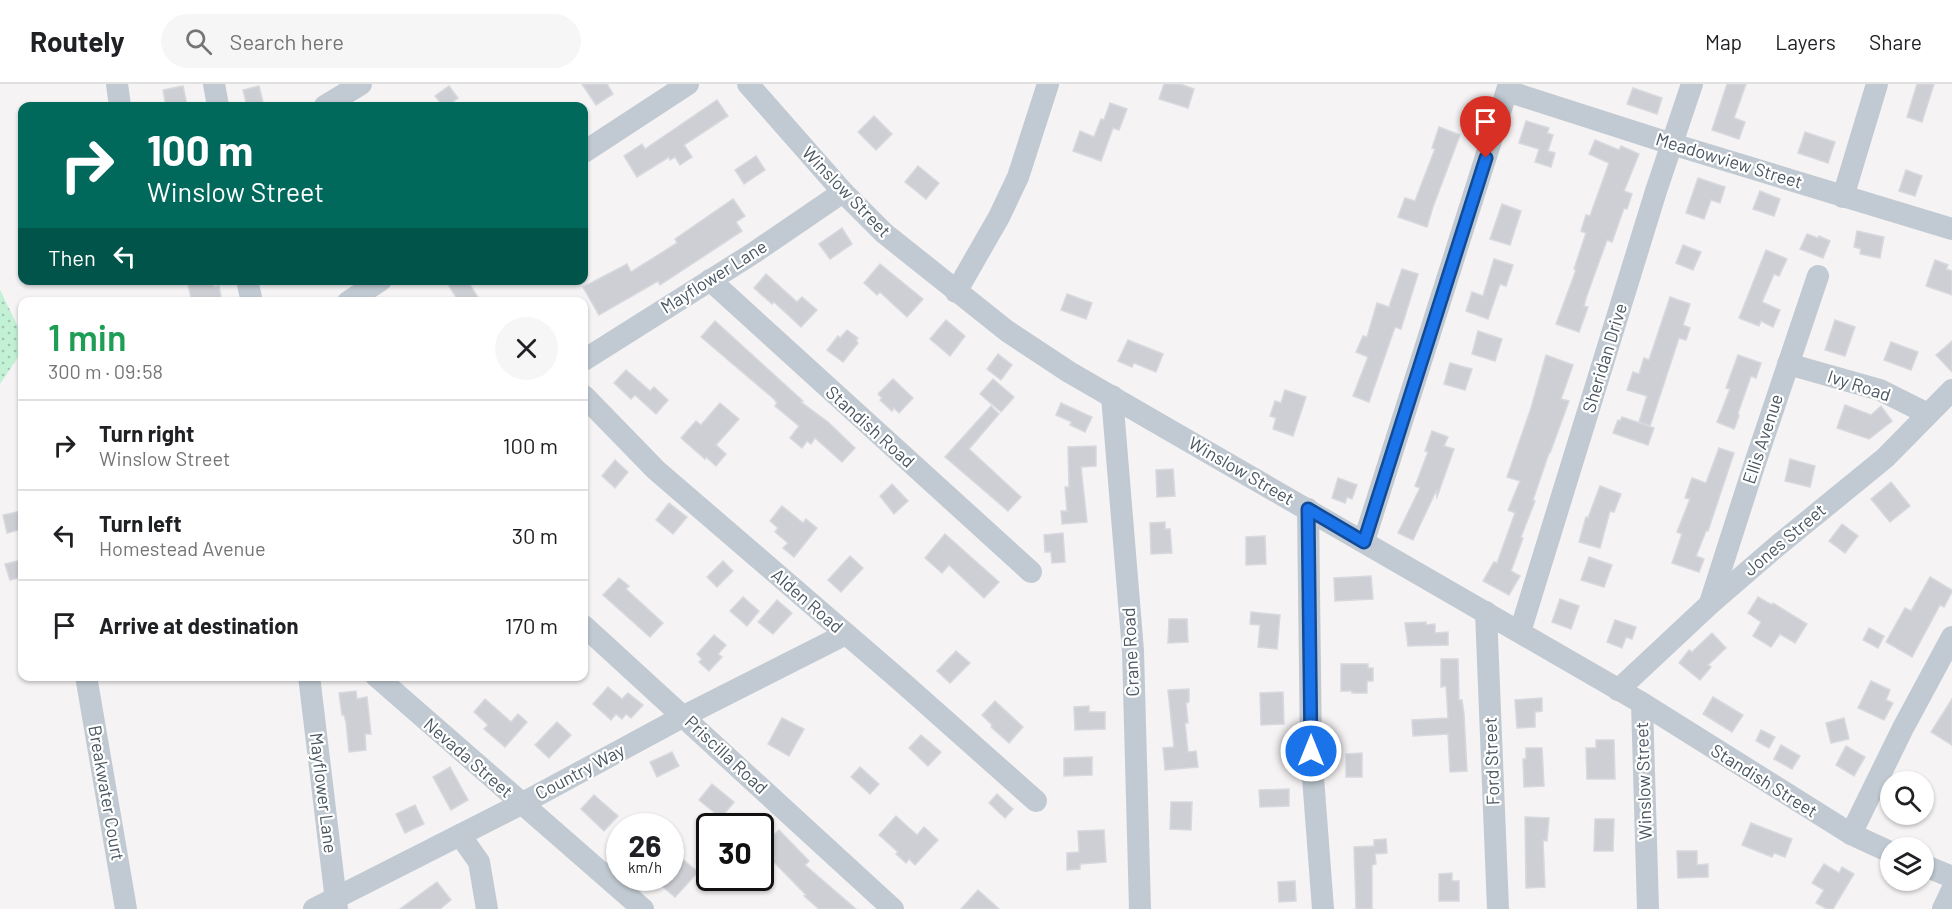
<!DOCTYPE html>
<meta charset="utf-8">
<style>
:root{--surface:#fff;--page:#f6f6f6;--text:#202124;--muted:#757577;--line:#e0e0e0}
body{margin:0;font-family:Barlow,sans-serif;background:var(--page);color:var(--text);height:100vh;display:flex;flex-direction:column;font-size:22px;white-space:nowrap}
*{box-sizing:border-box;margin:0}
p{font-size:20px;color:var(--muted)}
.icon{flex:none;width:33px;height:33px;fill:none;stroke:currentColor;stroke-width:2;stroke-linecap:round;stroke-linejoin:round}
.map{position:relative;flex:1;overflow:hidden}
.details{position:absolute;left:18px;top:213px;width:570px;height:384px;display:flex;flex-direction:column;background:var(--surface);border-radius:12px;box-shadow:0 2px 4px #0004}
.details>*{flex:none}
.hud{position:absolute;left:18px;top:18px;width:570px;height:183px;border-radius:12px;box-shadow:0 2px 4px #0004;background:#00695c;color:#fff;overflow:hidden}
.buttons{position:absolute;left:1880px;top:687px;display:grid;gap:12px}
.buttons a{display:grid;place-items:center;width:54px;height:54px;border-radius:50%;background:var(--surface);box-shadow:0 2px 4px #0004;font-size:30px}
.speed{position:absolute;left:606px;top:729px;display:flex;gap:12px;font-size:30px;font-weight:700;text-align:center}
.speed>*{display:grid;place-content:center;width:78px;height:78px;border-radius:50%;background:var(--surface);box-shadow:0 2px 4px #0004;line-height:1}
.speed small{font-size:15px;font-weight:400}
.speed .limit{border:3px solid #111;border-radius:9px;background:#fff;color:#111}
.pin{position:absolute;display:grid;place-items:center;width:51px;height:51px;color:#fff;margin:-62px -26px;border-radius:50% 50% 50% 0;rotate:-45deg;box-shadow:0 0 6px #0007}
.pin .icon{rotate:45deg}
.me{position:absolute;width:66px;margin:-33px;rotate:0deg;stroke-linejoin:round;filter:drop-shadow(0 0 4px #0008)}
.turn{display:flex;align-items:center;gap:21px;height:126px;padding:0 30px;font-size:27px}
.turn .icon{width:78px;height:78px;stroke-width:2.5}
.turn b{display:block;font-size:42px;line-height:51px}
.then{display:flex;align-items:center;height:57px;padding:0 30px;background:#0003;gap:12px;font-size:22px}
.round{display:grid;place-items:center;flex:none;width:63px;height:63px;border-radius:32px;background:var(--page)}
.overview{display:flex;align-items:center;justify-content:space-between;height:102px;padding:0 30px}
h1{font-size:36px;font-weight:600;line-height:45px;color:#1e9e55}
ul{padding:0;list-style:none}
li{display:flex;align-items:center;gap:18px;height:90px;padding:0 30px;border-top:2px solid var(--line)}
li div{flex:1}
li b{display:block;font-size:22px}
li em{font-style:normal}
header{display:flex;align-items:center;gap:36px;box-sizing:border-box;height:84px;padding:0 30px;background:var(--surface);border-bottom:2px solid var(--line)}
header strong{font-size:28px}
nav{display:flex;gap:33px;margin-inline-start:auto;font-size:21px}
.search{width:420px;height:54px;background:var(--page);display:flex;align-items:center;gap:15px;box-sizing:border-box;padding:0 21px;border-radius:33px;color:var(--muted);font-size:22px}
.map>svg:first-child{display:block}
</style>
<header>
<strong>Routely</strong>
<div class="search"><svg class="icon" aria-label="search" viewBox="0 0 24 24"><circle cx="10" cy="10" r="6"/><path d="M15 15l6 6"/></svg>Search here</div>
<nav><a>Map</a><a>Layers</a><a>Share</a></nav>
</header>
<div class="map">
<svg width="1952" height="825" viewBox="0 0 1952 825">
<defs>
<pattern id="park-dots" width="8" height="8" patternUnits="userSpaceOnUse" patternTransform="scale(1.5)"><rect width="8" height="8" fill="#c3f1d5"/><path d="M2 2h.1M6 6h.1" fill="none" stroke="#a0c6b0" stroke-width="1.8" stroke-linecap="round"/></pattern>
</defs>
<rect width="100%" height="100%" fill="#f5f3f3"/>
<!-- park -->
<polygon fill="url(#park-dots)" points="0,206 22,251 22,267 0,300"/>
<!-- building -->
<g fill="#cdcfd5" stroke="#d7d9de" stroke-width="1.5">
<polygon points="582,0 607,0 613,10 596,21"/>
<polygon points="1164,0 1180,0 1194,5 1188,24 1159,15"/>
<polygon points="1727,0 1746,0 1734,34 1745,38 1739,55 1712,46"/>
<polygon points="1917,0 1934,0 1922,38 1907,33"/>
<polygon points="183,2 187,21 166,22 163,6"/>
<polygon points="259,2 264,22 247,22 243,6"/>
<polygon points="449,2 458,14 447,22 443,22 435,12"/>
<polygon points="1633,4 1662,14 1657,30 1627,20"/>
<polygon points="717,16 728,32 684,61 692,73 680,81 675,73 670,76 669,73 637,93 624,72 642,60 645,65"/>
<polygon points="1110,19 1127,25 1119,46 1113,44 1101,77 1073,67 1080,47 1094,53 1101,35 1104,36"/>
<polygon points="874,32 892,50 876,66 858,48"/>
<polygon points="1526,37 1549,44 1547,49 1553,51 1548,67 1555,69 1551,83 1535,78 1539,65 1519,59"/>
<polygon points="1439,43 1460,51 1433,123 1427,143 1398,133 1405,114 1415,117 1435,65 1432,64"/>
<polygon points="1805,48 1835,58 1828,79 1798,69"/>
<polygon points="1595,56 1619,66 1621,62 1639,70 1624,107 1632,110 1627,125 1624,124 1612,158 1607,156 1586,214 1584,222 1588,223 1579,248 1556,240 1576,186 1574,185 1586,149 1581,147 1586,131 1590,132 1609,79 1589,70"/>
<polygon points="756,72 765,86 744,100 735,86"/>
<polygon points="918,82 939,99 926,115 905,98"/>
<polygon points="1906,86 1922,92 1915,112 1899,107"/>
<polygon points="1698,94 1725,103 1720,119 1711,116 1704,135 1686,129"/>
<polygon points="1760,107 1780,115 1774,132 1753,125"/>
<polygon points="733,115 745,132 736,138 742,147 660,201 658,197 599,231 583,203 627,180 631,188 677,159 675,155"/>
<polygon points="1502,120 1521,127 1510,161 1490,155"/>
<polygon points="842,144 852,160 830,175 819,160"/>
<polygon points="1857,147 1884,153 1880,174 1860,170 1861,165 1854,163"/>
<polygon points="1807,150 1818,154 1819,152 1830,157 1823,174 1800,165"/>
<polygon points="1683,161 1701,168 1693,186 1676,179"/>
<polygon points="1766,166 1787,175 1779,192 1774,190 1762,218 1780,226 1773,243 1761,237 1759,242 1739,234"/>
<polygon points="1494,175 1513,181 1506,202 1500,200 1488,235 1466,227 1472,208 1483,212"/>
<polygon points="1935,176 1948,181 1946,185 1952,187 1952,211 1926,202"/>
<polygon points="880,180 923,215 907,233 880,208 877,211 864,199"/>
<polygon points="1402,185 1418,190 1401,245 1395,243 1369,318 1353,312 1368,273 1356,268 1363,252 1367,253 1377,219 1389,223"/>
<polygon points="766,190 797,218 802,213 817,226 801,243 774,218 772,220 754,204"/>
<polygon points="187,196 213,196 214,203 219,202 222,218 192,218"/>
<polygon points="456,196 467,196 481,218 459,218 449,202"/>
<polygon points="1067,210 1092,219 1086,235 1061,226"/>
<polygon points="1670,213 1690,220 1683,241 1690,244 1686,256 1679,254 1650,342 1639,338 1647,312 1627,306 1633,288 1639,290 1644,274 1649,276"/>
<polygon points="946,236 965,252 950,272 930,255"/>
<polygon points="1835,236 1855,243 1845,272 1825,266"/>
<polygon points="715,237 803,317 801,318 828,338 855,364 842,378 815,354 811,360 807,357 802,364 790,354 799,342 775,322 777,319 774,315 701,253"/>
<polygon points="847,246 858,254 856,256 858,259 843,278 827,266 838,252 840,254"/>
<polygon points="1478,247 1502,255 1495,277 1472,270"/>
<polygon points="1128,256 1163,270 1156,288 1134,279 1132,283 1118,277"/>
<polygon points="1952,257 1952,288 1936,271"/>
<polygon points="1891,258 1918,268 1911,286 1884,276"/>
<polygon points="998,270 1012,281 1001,296 987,285"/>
<polygon points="1546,271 1573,281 1561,315 1569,317 1550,369 1549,369 1533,416 1535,417 1521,453 1523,454 1511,487 1520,492 1509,511 1483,497 1494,478 1497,479 1515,429 1508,426 1520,397 1507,393 1531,324"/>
<polygon points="1738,271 1761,279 1756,294 1751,292 1738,329 1739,332 1734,345 1717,338 1730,305 1726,304"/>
<polygon points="1450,279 1472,285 1465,306 1444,300"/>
<polygon points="626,286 650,307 654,303 668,316 656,330 635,311 631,315 614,299"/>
<polygon points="893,295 913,314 899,329 894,324 892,327 880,316 882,314 878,310"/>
<polygon points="993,295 1014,313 1001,328 980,310"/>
<polygon points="1285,306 1306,313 1293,352 1273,345 1276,334 1270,332 1275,317 1281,319"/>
<polygon points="720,319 739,335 716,361 726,370 716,382 706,373 705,375 681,354 696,337 701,341"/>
<polygon points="1061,319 1092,333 1085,348 1070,341 1072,338 1056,331"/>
<polygon points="1845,321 1871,331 1881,322 1892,337 1869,355 1837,344"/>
<polygon points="991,322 999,330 969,365 1021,413 1008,427 945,373"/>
<polygon points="1622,333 1654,344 1648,361 1613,349 1618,336 1620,337"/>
<polygon points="1432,347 1448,353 1444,362 1454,365 1437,413 1436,407 1413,456 1398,449 1420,404 1415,402 1428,368 1425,367"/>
<polygon points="1096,362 1096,382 1081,383 1087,438 1062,440 1061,427 1067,427 1065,403 1069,403 1068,363"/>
<polygon points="1719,364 1734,369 1708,447 1706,447 1696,472 1704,475 1699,488 1672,479 1682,450 1677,448 1690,415 1685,414 1692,394 1706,399"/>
<polygon points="1790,375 1815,382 1810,403 1785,397"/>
<polygon points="615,376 628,388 615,404 602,392"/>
<polygon points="1173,385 1175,412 1157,413 1156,386"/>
<polygon points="1338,394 1357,401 1352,415 1347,413 1345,419 1332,414"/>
<polygon points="1891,398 1910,422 1890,438 1871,415"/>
<polygon points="892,400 908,417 894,430 880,412"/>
<polygon points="1600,402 1621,410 1614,428 1610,427 1600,464 1579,458 1586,433 1588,434"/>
<polygon points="669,419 687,433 673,450 656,436"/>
<polygon points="782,422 803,439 806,435 817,444 794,473 783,464 788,459 775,448 778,444 770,437"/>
<polygon points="22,427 22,445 7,449 3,431"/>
<polygon points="1165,438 1165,445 1170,445 1172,469 1151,470 1150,439"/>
<polygon points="1842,440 1858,452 1845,469 1829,457"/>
<polygon points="1063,449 1065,478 1052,479 1051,468 1045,468 1044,451"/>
<polygon points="945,450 999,498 984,514 949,481 942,489 925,474"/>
<polygon points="1265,452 1266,480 1246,481 1246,453"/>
<polygon points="850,472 863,484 841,508 828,496"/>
<polygon points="1589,473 1612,481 1604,503 1581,496"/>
<polygon points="22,476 22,493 10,496 5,480"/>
<polygon points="723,477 733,487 717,503 707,493"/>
<polygon points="1371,492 1373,515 1335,517 1334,494"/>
<polygon points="1930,493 1952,506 1952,508 1944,523 1940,521 1912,573 1886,558 1905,524 1911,527"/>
<polygon points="619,494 629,502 626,505 663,539 650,553 603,511"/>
<polygon points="743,513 759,527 747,542 730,527"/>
<polygon points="1758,513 1772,521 1773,519 1807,540 1795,559 1780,550 1771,563 1753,552 1761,538 1748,529"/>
<polygon points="1560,515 1579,522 1571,545 1552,538"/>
<polygon points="777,516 792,529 773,550 758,538"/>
<polygon points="1251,528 1280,531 1277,565 1258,563 1260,541 1250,540"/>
<polygon points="1169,535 1187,535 1188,558 1168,559"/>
<polygon points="1615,536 1636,543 1632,555 1626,553 1622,564 1607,558"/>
<polygon points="1426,538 1426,541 1435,540 1435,549 1448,548 1448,561 1408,562 1405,539"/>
<polygon points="1869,544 1884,552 1878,564 1863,556"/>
<polygon points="1712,549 1726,564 1708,581 1711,583 1700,596 1679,579 1689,566 1692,568"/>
<polygon points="714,551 726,561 718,570 722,573 709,587 699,578 702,575 697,570"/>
<polygon points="956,567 970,579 950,599 937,587"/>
<polygon points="1441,575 1458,575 1459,616 1462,616 1464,630 1467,687 1450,688 1448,650 1413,652 1412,636 1448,634 1446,602 1441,603"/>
<polygon points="1341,580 1368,580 1368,584 1373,584 1373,597 1367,597 1367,609 1352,609 1352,607 1341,607"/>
<polygon points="1871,597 1890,606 1886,616 1893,619 1884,636 1858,624"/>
<polygon points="608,603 622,615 628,609 643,621 631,634 626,630 622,635 616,630 611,636 593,620"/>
<polygon points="1189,605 1189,618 1186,619 1188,639 1185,639 1188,668 1196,667 1198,683 1165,686 1163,664 1174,663 1168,606"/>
<polygon points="356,607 357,615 367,613 371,650 365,650 366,666 349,668 346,638 344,631 342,631 339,609"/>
<polygon points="1283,608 1284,640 1261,641 1260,609"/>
<polygon points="1713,613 1743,631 1732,648 1703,630"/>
<polygon points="1542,614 1542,627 1535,628 1535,643 1517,644 1515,616"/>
<polygon points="485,615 511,638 518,630 527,638 505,663 484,645 488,641 474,628"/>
<polygon points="1952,615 1952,661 1931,648"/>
<polygon points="995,617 1023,643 1009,659 991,643 992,641 982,631"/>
<polygon points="1089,622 1089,628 1105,628 1105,645 1075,646 1074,623"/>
<polygon points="782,634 804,645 789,672 768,660"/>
<polygon points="1844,634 1849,655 1831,659 1826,639"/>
<polygon points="557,638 571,651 549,674 535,661"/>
<polygon points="1761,646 1775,653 1769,664 1756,657"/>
<polygon points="921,651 941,668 928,682 909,664"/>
<polygon points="1596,656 1614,656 1615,695 1587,695 1586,664 1596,664"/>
<polygon points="1781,661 1800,672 1792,685 1774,675"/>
<polygon points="1846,662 1865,673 1854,692 1836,681"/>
<polygon points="1526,664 1542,664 1544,702 1524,703 1523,675 1526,675"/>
<polygon points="672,668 679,682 657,693 650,678"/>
<polygon points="1362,669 1362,693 1346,693 1346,670"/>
<polygon points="1092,673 1092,691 1064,692 1064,674"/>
<polygon points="450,683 468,716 451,726 433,693"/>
<polygon points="860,683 879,700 870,710 851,693"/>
<polygon points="712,700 734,718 721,734 699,716"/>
<polygon points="1289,705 1289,722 1260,723 1259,706"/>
<polygon points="997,710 1013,725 1005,734 989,719"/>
<polygon points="594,711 618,732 604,747 581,725"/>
<polygon points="1171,718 1192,718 1191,746 1170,745"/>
<polygon points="415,721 424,740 405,749 396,730"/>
<polygon points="896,732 917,751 924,743 938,756 915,781 909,775 906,779 896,770 898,768 879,751"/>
<polygon points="1525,733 1549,734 1547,757 1543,756 1545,803 1526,804"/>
<polygon points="1595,735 1614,735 1613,767 1594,767"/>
<polygon points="1751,739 1792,755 1785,773 1774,769 1772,773 1742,761"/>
<polygon points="779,746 809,777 805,781 856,825 819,825 804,812 806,811 772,776 775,774 763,761"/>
<polygon points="1104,746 1106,778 1080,780 1080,785 1067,786 1067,769 1079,768 1078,747"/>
<polygon points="1386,755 1387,769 1375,770 1376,780 1372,781 1372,825 1356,825 1354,763 1374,762 1374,756"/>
<polygon points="670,765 698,788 675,813 663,803 670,795"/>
<polygon points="1677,767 1697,767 1697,781 1708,780 1708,793 1678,794"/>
<polygon points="1824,780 1839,789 1842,783 1854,790 1833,825 1827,825 1816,819 1824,806 1812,799"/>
<polygon points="1452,789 1452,797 1459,797 1459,817 1439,817 1439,790"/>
<polygon points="1295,797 1296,817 1279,818 1278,798"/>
<polygon points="437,798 451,816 440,825 400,825"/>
<polygon points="978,806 999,825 961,825"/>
</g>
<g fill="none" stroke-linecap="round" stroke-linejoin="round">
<!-- minor -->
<g stroke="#c1cad2" stroke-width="22">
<polyline points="117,0 120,22"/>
<polyline points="214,0 218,22"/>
<polyline points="748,0 843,108 884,149 1007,247 1069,288 1642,619 1851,750 1890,768"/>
<polyline points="1507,7 1672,60 1952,145"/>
<polyline points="325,22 361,0"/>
<polyline points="584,68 688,0"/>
<polyline points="1843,113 1877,0"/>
<polyline points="247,196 252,218"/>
<polyline points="710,196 1031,488"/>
<polyline points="956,208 999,133 1018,93 1048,0"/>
<polyline points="348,218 381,196"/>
<polyline points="584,276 752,170 843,108"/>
<polyline points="1788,280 1880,306 1928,330"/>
<polyline points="584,312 656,386 902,598 1036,717"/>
<polyline points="1112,312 1133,567 1140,825"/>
<polyline points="1308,425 1311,667 1323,825"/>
<polyline points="1364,457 1509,0"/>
<polyline points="1710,519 1754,382 1818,192"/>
<polyline points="1486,528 1498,825"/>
<polyline points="584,542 893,825"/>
<polyline points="1520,548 1656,107 1692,0"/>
<polyline points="86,592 126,825"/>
<polyline points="309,592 337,825"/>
<polyline points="376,592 643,825"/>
<polyline points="1618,606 1710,520 1776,463 1885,374 1952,306"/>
<polyline points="1642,619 1648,825"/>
<polyline points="1851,750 1903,644 1952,553"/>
<polyline points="460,751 479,778 487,825"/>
<polyline points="1923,781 1952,793"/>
<polyline points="314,825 521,720 684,632 846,550"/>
<polyline points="1943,825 1952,806"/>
</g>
</g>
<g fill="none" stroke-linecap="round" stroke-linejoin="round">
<defs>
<polyline id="route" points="1311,667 1308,425 1364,458 1486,74"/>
</defs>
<!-- route casing -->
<use href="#route" stroke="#114b97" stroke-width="15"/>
<!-- route -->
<use href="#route" stroke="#1a73e8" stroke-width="10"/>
</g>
<g text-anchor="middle" stroke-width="4.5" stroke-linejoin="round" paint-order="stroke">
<!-- street labels -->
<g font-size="18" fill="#4a5661" stroke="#fff">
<text transform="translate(1729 77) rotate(17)" y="6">Meadowview Street</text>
<text transform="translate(846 108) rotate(46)" y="6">Winslow Street</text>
<text transform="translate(714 193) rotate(-32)" y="6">Mayflower Lane</text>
<text transform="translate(1605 274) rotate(-73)" y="6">Sheridan Drive</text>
<text transform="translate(1859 302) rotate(18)" y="6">Ivy Road</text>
<text transform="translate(870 343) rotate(42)" y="6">Standish Road</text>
<text transform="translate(1763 355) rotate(-72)" y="6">Ellis Avenue</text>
<text transform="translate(1241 387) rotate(30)" y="6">Winslow Street</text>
<text transform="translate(1785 456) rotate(-40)" y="6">Jones Street</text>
<text transform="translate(807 517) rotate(41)" y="6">Alden Road</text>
<text transform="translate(1131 568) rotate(-93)" y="6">Crane Road</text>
<text transform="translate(726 671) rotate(43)" y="6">Priscilla Road</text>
<text transform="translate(468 674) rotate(41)" y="6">Nevada Street</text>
<text transform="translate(1492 677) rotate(-92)" y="6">Ford Street</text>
<text transform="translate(580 688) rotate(-28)" y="6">Country Way</text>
<text transform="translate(1644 697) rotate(-92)" y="6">Winslow Street</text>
<text transform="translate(1764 697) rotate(32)" y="6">Standish Street</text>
<text transform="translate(106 709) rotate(80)" y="6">Breakwater Court</text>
<text transform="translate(323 709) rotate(83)" y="6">Mayflower Lane</text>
</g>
</g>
</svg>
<div class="buttons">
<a><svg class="icon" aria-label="search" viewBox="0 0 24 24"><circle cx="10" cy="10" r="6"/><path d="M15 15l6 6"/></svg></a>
<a><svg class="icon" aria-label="layers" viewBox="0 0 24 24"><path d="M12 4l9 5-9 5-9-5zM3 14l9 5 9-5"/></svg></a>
</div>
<div class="speed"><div>26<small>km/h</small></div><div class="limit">30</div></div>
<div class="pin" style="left:1486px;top:74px;background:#d93025"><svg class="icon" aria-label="arrive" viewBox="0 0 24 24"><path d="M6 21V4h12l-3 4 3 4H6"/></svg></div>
<svg class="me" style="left:1311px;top:667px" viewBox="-20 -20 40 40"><circle r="17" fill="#1a73e8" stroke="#fff" stroke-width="3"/><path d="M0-11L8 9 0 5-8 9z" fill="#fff"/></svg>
<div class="hud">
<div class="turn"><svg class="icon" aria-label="right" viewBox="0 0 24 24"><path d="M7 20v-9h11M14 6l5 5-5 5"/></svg><div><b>100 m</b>Winslow Street</div></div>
<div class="then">Then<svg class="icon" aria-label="left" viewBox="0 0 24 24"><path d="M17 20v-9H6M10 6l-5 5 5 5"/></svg></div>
</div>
<section class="details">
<div class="overview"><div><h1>1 min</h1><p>300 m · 09:58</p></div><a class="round"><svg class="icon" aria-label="close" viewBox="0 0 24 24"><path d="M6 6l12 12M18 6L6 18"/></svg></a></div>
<ul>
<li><svg class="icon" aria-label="right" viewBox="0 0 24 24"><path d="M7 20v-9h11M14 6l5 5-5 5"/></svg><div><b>Turn right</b><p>Winslow Street</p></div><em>100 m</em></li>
<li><svg class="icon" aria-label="left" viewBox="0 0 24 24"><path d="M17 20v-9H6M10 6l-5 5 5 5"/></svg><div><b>Turn left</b><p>Homestead Avenue</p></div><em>30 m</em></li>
<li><svg class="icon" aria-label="arrive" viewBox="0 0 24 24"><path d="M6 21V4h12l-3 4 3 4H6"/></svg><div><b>Arrive at destination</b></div><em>170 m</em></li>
</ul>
</section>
</div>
